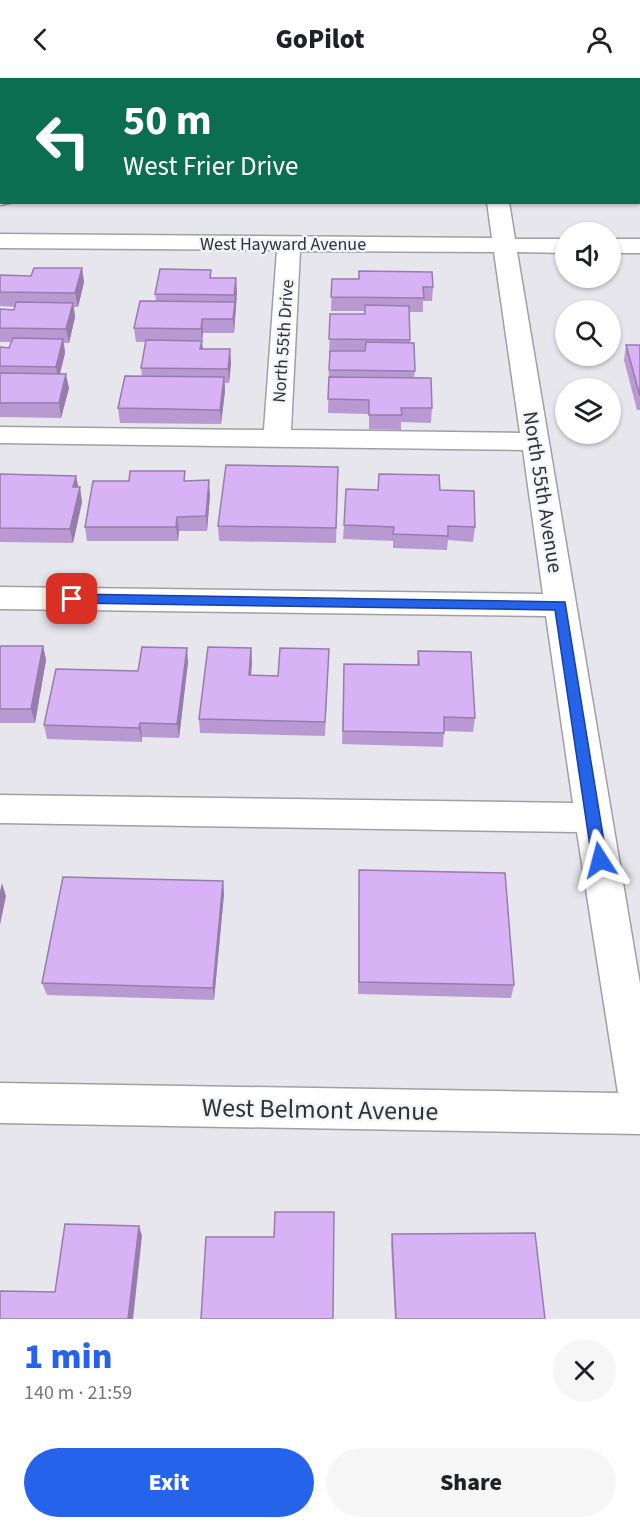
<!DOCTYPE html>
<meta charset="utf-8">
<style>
:root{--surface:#fff;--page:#f6f6f6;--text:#202124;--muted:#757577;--accent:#2563eb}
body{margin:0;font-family:"Source Sans 3",sans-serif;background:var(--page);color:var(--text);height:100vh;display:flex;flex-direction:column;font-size:22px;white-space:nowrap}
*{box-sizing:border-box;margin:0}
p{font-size:20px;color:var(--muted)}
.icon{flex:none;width:33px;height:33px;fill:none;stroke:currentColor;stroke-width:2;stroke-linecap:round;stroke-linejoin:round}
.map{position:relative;height:1241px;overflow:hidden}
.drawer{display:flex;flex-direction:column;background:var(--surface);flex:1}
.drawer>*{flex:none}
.top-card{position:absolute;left:0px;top:0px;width:640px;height:126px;box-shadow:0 2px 4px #0004;background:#0b6e4f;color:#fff;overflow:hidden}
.controls{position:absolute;left:555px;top:144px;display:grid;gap:12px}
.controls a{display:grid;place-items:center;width:66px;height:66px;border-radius:50%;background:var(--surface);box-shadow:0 2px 4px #0004;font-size:30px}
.pin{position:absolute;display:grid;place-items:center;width:51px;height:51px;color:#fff;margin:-26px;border-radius:12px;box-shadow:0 3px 9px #0006}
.me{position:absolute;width:66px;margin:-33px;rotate:351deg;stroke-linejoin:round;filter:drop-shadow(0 0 4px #0008)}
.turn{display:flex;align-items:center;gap:21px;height:126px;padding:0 24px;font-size:27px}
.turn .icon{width:78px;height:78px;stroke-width:2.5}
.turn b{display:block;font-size:42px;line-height:51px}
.round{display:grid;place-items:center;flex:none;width:63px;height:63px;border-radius:32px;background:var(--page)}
.summary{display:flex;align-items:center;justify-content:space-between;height:102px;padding:0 24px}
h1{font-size:36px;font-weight:800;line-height:45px;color:var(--accent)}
.action{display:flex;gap:12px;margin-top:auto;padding:12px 24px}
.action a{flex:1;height:69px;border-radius:36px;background:var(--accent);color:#fff;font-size:24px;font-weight:800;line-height:69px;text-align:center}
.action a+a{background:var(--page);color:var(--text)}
header{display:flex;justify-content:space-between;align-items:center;height:78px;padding:0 24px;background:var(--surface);font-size:27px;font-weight:800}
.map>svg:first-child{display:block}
</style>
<header><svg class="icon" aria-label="back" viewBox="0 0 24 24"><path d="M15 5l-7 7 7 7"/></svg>GoPilot<svg class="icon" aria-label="person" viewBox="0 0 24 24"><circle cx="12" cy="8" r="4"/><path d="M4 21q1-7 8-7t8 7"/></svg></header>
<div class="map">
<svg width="640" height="1241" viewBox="0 0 640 1241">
<rect width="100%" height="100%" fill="#e6e6ec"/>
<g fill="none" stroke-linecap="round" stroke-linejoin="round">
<defs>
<g id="minor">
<rect x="470" y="0" width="20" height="2"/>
<polygon points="0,113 2,124 10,125 0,127"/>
<path d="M 487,124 L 509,124 L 515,161 L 566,161 L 566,175 L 517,174 L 640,906 L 640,1056 L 0,1045 L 0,1005 L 618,1015 L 577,754 L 0,745 L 0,717 L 573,725 L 546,538 L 0,531 L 0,509 L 543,516 L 523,372 L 0,365 L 0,349 L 264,352 L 277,172 L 0,170 L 0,156 L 492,160 ZM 300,173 L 494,174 L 520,355 L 291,352 Z"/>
<rect x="610" y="161" width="30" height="14"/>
</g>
</defs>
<!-- minor casing -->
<use href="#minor" stroke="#9fa0a5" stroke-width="3"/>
<!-- minor -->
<use href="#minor" fill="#fff" fill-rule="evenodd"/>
</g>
<!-- wall -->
<g fill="#b999d2">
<polygon points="566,0 637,0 637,2 567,2"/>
<rect x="639" y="5" width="1" height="60"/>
<polygon points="82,190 84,204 78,229 74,229 75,239 69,265 64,265 65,275 60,296 69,310 61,340 0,339 0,269 9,270 11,264 0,264 0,231 14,232 15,229 0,228 0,197 31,198"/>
<polygon points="212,200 236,200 237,214 234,255 203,255 202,264 203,271 230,271 231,286 229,305 225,305 225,313 221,346 120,345 118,330 142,298 141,290 146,264 136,264 134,250 156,223 155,216"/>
<polygon points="332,201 433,209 432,223 423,223 423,234 409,234 410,265 415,293 414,300 432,330 431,345 401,344 401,352 369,351 369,336 328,335 330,236 365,236 365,233 331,233"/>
<polygon points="626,267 640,267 640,332 637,332 624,282"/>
<polygon points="338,389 336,465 219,463 218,448"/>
<polygon points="0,396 78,409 82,424 73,465 0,464"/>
<polygon points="185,403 210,417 207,453 179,453 178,463 87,463 85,449"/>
<polygon points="378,412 440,412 475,449 473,464 448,462 447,472 393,470 393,463 343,461 344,447"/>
<polygon points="0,568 43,568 46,582 35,645 0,645"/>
<polygon points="251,570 252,584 251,597 278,598 329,571 325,658 200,655 199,641"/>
<polygon points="418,573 475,640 473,654 444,653 443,669 342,666 344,586 417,587"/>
<polygon points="188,584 179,660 142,659 142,664 47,661 44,647 138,593"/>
<polygon points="359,792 514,907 511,920 358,916"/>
<polygon points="223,803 224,816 214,922 47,917 42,905"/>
<polygon points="392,1156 545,1241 395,1241 391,1166"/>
</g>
<!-- shaded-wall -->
<g fill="#967dab">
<polygon points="82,190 84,204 78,229 75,215"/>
<polygon points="236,200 237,214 234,255 233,241"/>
<polygon points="73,225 75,239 69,265 66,251"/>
<polygon points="202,241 203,255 202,264 203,277 200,271 202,263 201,251"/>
<polygon points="63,261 65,275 58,303 56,289"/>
<polygon points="230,271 231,286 229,305 228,291"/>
<polygon points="66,296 69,310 61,340 59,325"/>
<polygon points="224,299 225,313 221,346 220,332"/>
<polygon points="76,398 79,412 73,409"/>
<polygon points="209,402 210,417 207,453 206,438"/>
<polygon points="80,409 82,424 73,465 70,451"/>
<polygon points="177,439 179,453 178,463 176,449"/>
<polygon points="43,568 46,582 35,645 31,631"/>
<polygon points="187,570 188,584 179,660 177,646"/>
<polygon points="251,570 252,584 250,612 249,597"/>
<polygon points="140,645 142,659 142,664 139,650"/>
<polygon points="223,803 224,816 214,922 213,910"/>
<polygon points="2,805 6,818 0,847 0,813"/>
<polygon points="139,1148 142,1158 133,1241 128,1241"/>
</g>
<!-- building -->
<g fill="#d7b2f4" stroke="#967dab" stroke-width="1.5">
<rect x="331" y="0" width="84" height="2"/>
<rect x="639" y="5" width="1" height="20"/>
<polygon points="639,33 640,34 640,52 639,52"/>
<rect x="0" y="74" width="2" height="22"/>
<polygon points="34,190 82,190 75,215 0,214 0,197 31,198"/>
<polygon points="160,191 211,192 210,200 236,200 234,217 155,216"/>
<polygon points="359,193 432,194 433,209 423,209 424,220 331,219 332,201 359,201"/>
<polygon points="140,223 235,224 233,241 202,241 201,251 134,250"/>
<polygon points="16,224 73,225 66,251 0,250 0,231 14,232"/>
<polygon points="365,227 409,228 410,262 329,261 330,236 365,236"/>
<polygon points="13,260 63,261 56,289 0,288 0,269 9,270"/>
<polygon points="146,262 202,263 200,271 230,271 228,291 141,290"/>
<polygon points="366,264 414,265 415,293 329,292 330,273 365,273"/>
<polygon points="626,267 640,267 640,318"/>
<polygon points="0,295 66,296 59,325 0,325"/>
<polygon points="125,298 224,299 220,332 118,330"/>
<polygon points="329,299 431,300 432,330 401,330 402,337 369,337 369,322 328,321"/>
<polygon points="226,387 338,389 336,450 218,448"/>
<polygon points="130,393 185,393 184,403 209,402 206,438 177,439 176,449 85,449 93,403 129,403"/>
<polygon points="0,396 76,398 73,409 80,409 70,451 0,450"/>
<polygon points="379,396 439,397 440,412 474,413 475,449 448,448 448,458 393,456 394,449 344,447 346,411 378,412"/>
<polygon points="0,568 43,568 31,631 0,631"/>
<polygon points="142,569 187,570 177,646 140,645 139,650 44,647 56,591 138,593"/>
<polygon points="208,569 251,570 249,597 278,598 280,570 329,571 325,644 199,641"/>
<polygon points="418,573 471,574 475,640 444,639 444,655 343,653 344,586 419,587"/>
<polygon points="359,792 505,795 514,907 359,904"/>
<polygon points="63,799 223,803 213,910 42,905"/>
<polygon points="275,1134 334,1134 333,1241 201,1241 206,1159 274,1159"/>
<polygon points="65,1146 139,1148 128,1241 0,1241 0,1213 55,1214"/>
<polygon points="535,1155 545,1241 396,1241 392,1156"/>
</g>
<!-- route -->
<polygon fill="#2563eb" stroke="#184099" stroke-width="1.5" points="72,516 565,524 607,782 605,786 600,788 592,782 555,532 72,525 65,521"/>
<g text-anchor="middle" stroke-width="4.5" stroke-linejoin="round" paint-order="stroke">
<!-- far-street labels -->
<g font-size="18" fill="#333335" stroke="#f3f4f9">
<text x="283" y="172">West Hayward Avenue</text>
<text transform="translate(283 263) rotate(-86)" y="6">North 55th Drive</text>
</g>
<!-- street labels -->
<g font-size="21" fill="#333335" stroke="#f3f4f9">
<text transform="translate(543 414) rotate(81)" y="7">North 55th Avenue</text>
</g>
<!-- near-street labels -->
<g font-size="26" fill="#333335" stroke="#f3f4f9">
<text transform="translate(320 1031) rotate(1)" y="9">West Belmont Avenue</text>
</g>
</g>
</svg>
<div class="controls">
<a><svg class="icon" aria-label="sound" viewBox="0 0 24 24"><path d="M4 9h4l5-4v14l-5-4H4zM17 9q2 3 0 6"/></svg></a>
<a><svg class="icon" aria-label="search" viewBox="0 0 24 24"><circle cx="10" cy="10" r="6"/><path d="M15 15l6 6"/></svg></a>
<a><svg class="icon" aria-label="layers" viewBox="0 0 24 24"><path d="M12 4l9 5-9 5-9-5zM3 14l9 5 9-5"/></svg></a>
</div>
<div class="pin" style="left:72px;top:521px;background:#d93025"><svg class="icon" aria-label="arrive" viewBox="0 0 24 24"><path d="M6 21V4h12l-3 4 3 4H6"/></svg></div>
<svg class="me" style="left:600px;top:782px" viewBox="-20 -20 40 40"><path d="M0-17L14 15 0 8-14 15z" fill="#2563eb" stroke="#fff" stroke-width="4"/></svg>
<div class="top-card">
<div class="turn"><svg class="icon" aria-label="left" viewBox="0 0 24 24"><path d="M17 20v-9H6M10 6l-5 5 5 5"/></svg><div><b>50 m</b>West Frier Drive</div></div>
</div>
</div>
<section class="drawer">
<div class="summary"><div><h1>1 min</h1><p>140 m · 21:59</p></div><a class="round"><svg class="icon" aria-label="close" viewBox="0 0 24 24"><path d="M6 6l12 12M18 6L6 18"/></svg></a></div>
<div class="action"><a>Exit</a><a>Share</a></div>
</section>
